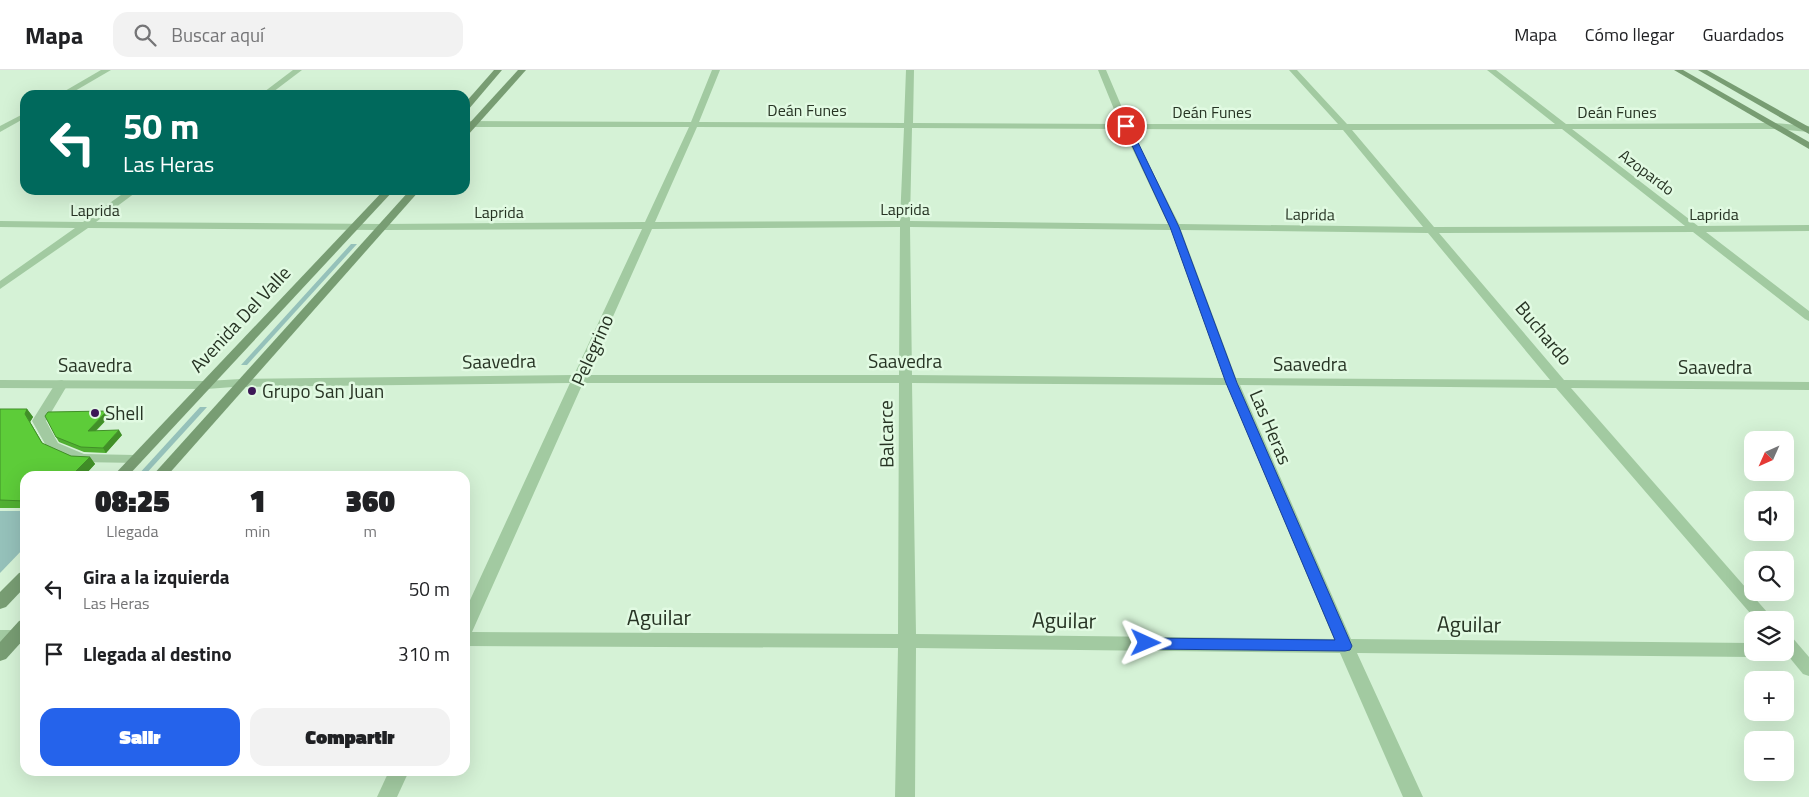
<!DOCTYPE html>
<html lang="es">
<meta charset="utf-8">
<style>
:root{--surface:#fff;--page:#f2f2f2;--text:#202124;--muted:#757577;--line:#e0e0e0;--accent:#2563eb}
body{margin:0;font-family:"Titillium Web",sans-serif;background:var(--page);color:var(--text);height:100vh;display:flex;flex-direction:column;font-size:19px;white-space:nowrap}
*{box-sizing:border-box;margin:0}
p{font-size:16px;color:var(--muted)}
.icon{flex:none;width:28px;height:28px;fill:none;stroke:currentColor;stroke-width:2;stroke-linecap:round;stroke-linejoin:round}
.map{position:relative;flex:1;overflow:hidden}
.sheet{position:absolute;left:20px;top:401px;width:450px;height:305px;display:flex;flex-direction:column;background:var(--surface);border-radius:15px;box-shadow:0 5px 20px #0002}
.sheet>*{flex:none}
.banner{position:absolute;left:20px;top:20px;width:450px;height:105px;border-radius:15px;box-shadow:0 5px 20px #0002;background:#00695c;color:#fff;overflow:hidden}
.needle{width:32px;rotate:225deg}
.fabs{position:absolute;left:1744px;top:361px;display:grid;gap:10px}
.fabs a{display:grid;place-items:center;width:50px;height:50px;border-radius:10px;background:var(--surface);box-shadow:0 5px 20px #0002;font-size:25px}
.pin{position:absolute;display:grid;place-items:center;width:42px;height:42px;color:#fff;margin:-21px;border:2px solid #fff;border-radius:50%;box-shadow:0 1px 5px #0007}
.me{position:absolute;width:55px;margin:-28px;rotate:91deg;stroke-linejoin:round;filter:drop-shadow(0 0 4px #0008)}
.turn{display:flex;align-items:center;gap:18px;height:105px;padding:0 20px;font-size:22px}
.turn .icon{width:65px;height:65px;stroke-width:2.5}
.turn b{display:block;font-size:35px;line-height:42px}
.eta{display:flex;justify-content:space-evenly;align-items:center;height:85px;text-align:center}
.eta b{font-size:30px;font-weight:800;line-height:35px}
.button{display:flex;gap:10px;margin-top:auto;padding:10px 20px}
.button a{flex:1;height:58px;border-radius:15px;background:var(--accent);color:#fff;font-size:20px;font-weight:800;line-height:58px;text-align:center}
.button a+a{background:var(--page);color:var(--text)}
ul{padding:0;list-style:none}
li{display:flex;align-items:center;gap:15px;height:65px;padding:0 20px}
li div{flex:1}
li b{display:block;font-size:19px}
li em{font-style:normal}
header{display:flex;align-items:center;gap:30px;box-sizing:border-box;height:70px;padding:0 25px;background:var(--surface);border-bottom:1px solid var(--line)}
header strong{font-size:24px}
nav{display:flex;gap:28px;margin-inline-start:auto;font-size:18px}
.search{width:350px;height:45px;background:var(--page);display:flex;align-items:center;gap:12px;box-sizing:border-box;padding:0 18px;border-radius:15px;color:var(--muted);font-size:19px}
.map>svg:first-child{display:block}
</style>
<header>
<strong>Mapa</strong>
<div class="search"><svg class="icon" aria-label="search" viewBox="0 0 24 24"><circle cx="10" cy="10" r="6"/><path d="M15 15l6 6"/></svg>Buscar aquí</div>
<nav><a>Mapa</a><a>Cómo llegar</a><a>Guardados</a></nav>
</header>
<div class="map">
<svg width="1809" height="727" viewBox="0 0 1809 727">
<rect width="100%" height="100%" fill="#d5f2d6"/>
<!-- green -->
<g fill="#95c1ba">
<polygon points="351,174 357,174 247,295 241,295"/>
<polygon points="200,337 207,337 144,406 137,406"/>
<polygon points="0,441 25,441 25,477 0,503"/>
</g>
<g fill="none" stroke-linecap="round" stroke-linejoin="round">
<!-- service -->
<polygon fill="#a2caa1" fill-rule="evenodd" points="62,310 68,314 46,351 58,373 84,384 135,385 140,387 142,390 140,393 77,392 48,379 32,351 57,311"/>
<!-- minor -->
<g fill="#a2caa1" fill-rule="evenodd">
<polygon points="101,0 111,0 68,25 58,25"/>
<polygon points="293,0 302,0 269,25 260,25"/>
<path d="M 712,0 L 720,0 L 699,52 L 904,53 L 906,0 L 914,0 L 913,53 L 1120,54 L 1098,0 L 1106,0 L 1129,54 L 1338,54 L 1289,0 L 1297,0 L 1347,54 L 1555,54 L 1487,0 L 1496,0 L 1566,54 L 1775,53 L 1809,56 L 1809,62 L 1775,59 L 1572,59 L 1698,156 L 1809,155 L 1809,161 L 1706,162 L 1809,241 L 1809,251 L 1805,249 L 1693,162 L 1439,163 L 1564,310 L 1809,312 L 1809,320 L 1571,318 L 1774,550 L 1756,550 L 1556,318 L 1240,315 L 1351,569 L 1752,573 L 1752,582 L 1759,582 L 1758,585 L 1752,587 L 1357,583 L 1423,727 L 1403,727 L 1340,583 L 916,578 L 915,727 L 895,727 L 898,578 L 465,576 L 465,541 L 570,313 L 241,317 L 235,313 L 241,309 L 574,305 L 642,159 L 383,160 L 88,158 L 0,219 L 0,211 L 75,158 L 0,157 L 0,151 L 83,152 L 128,120 L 139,120 L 96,152 L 383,154 L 645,152 L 689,57 L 465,57 L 465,51 L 691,52 ZM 697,57 L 904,58 L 900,151 L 655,152 ZM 912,58 L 1123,59 L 1168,154 L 910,151 ZM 1131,59 L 1343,60 L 1423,157 L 1179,154 ZM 1562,59 L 1685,156 L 1434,157 L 1352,60 ZM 900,157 L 899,305 L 587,305 L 652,159 ZM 910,157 L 1171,160 L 1224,308 L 912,305 ZM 1181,160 L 1428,163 L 1550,310 L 1236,308 ZM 583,313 L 899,313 L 898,564 L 472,562 ZM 912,313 L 1227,315 L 1334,569 L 916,564 Z"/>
<polygon points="25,43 25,48 0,62 0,56"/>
<rect x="0" y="560" width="25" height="14"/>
<polygon points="1785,564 1791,566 1809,587 1809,606 1803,604 1785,582"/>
<polygon points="389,701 409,701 397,727 377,727"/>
</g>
<!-- tertiary -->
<polygon fill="#a2caa1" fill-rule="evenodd" points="241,309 247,313 246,316 207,319 0,318 0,310 207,311"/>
<!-- secondary -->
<g fill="#789d73" fill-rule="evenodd">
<polygon points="494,0 502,0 468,40 465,40 465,33"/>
<polygon points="518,0 526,0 468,65 465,66 465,58"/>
<polygon points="1674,0 1683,0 1809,72 1809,79"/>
<polygon points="1698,0 1707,0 1809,57 1809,64"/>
<polygon points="384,120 394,120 128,406 113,406"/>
<polygon points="410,120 420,120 167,406 152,406"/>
<polygon points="25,501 25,517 6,537 0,539 0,522 19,503"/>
<polygon points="25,549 25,568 6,589 0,591 0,572 19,551"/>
</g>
</g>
<!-- wall -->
<g fill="#50af31">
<polygon points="0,339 27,339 33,347 30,352 43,374 71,386 90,387 95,394 84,406 25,406 25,438 0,438"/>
<polygon points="107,341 110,346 96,361 122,365 106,383 84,382 59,372 56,367"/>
</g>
<!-- shaded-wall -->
<g fill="#418f28">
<polygon points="27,339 33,347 30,352 47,381 25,344"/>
<polygon points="107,341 110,346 91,365 88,361"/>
<polygon points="119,360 122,365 106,383 103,378"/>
<polygon points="90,387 95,394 84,406 76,406 74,403"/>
</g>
<!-- building -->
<g fill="#5dcc39" stroke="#418f28">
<polygon points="0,339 27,339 25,344 42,373 71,386 90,387 74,403 63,403 60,406 25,406 25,431 0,430"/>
<polygon points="107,341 88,361 119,360 103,378 81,377 56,367 45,346 48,342"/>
</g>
<!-- route -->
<polygon fill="#2563eb" stroke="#184099" points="1126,54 1130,56 1179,157 1237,313 1352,576 1350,580 1345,581 1146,579 1141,577 1139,573 1141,569 1146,568 1335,570 1226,313 1170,157 1123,56"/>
<!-- markers -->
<g fill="#3c1856" stroke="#e1fae2" stroke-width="2">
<circle cx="252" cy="321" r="5"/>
<circle cx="95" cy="343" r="5"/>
</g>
<g text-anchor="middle" stroke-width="5" stroke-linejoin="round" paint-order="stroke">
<!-- far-street labels -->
<g font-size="16" fill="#273424" stroke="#e1fae2">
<text x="807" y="46">Deán Funes</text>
<text x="1212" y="48">Deán Funes</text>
<text x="1617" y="48">Deán Funes</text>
<text transform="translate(1647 102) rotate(37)" y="6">Azopardo</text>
<text x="905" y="145">Laprida</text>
<text x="95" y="146">Laprida</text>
<text x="499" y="148">Laprida</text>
<text transform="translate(1310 144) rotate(1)" y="6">Laprida</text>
<text x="1714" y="150">Laprida</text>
</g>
<!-- street labels -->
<g font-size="19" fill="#273424" stroke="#e1fae2">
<text transform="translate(240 249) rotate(-47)" y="7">Avenida Del Valle</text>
<text transform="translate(1544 263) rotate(50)" y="7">Buchardo</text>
<text transform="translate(592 280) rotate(-66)" y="7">Pelegrino</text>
<text transform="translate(499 291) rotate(-1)" y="7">Saavedra</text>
<text x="905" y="298">Saavedra</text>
<text x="1310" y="301">Saavedra</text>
<text x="95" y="302">Saavedra</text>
<text x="1715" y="304">Saavedra</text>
<text transform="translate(1271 357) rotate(67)" y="7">Las Heras</text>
<text transform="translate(886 364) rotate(-91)" y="7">Balcarce</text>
</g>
<!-- poi labels -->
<g font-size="19" fill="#273424" stroke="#e1fae2" text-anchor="start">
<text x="262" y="328">Grupo San Juan</text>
<text x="105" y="350">Shell</text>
</g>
<!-- near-street labels -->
<g font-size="22" fill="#273424" stroke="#e1fae2">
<text x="659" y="555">Aguilar</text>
<text transform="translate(1064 550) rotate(1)" y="8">Aguilar</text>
<text transform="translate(1469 554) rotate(1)" y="8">Aguilar</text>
</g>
</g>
</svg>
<div class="fabs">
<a><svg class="needle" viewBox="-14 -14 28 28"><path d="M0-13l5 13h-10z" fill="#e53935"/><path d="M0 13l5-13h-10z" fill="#757577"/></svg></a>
<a><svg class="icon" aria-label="sound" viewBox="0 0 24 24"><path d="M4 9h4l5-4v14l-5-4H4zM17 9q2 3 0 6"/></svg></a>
<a><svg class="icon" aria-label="search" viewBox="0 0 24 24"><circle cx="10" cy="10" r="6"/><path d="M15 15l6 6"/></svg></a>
<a><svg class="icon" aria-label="layers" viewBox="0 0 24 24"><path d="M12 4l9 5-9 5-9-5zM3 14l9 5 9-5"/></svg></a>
<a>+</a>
<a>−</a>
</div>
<div class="pin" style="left:1126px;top:56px;background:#d93025"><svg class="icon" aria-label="arrive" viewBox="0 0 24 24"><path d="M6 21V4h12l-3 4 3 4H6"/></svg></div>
<svg class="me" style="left:1146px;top:573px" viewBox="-20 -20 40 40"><path d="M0-17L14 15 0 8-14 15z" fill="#2563eb" stroke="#fff" stroke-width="4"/></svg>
<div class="banner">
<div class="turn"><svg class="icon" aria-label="left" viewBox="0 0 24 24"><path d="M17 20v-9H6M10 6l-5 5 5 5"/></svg><div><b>50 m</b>Las Heras</div></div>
</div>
<section class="sheet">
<div class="eta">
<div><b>08:25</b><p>Llegada</p></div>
<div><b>1</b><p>min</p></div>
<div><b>360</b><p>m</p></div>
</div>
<ul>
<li><svg class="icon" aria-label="left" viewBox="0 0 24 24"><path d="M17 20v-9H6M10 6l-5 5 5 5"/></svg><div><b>Gira a la izquierda</b><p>Las Heras</p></div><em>50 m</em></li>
<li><svg class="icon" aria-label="arrive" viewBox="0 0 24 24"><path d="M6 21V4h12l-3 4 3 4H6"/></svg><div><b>Llegada al destino</b></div><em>310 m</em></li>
</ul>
<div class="button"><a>Salir</a><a>Compartir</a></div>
</section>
</div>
